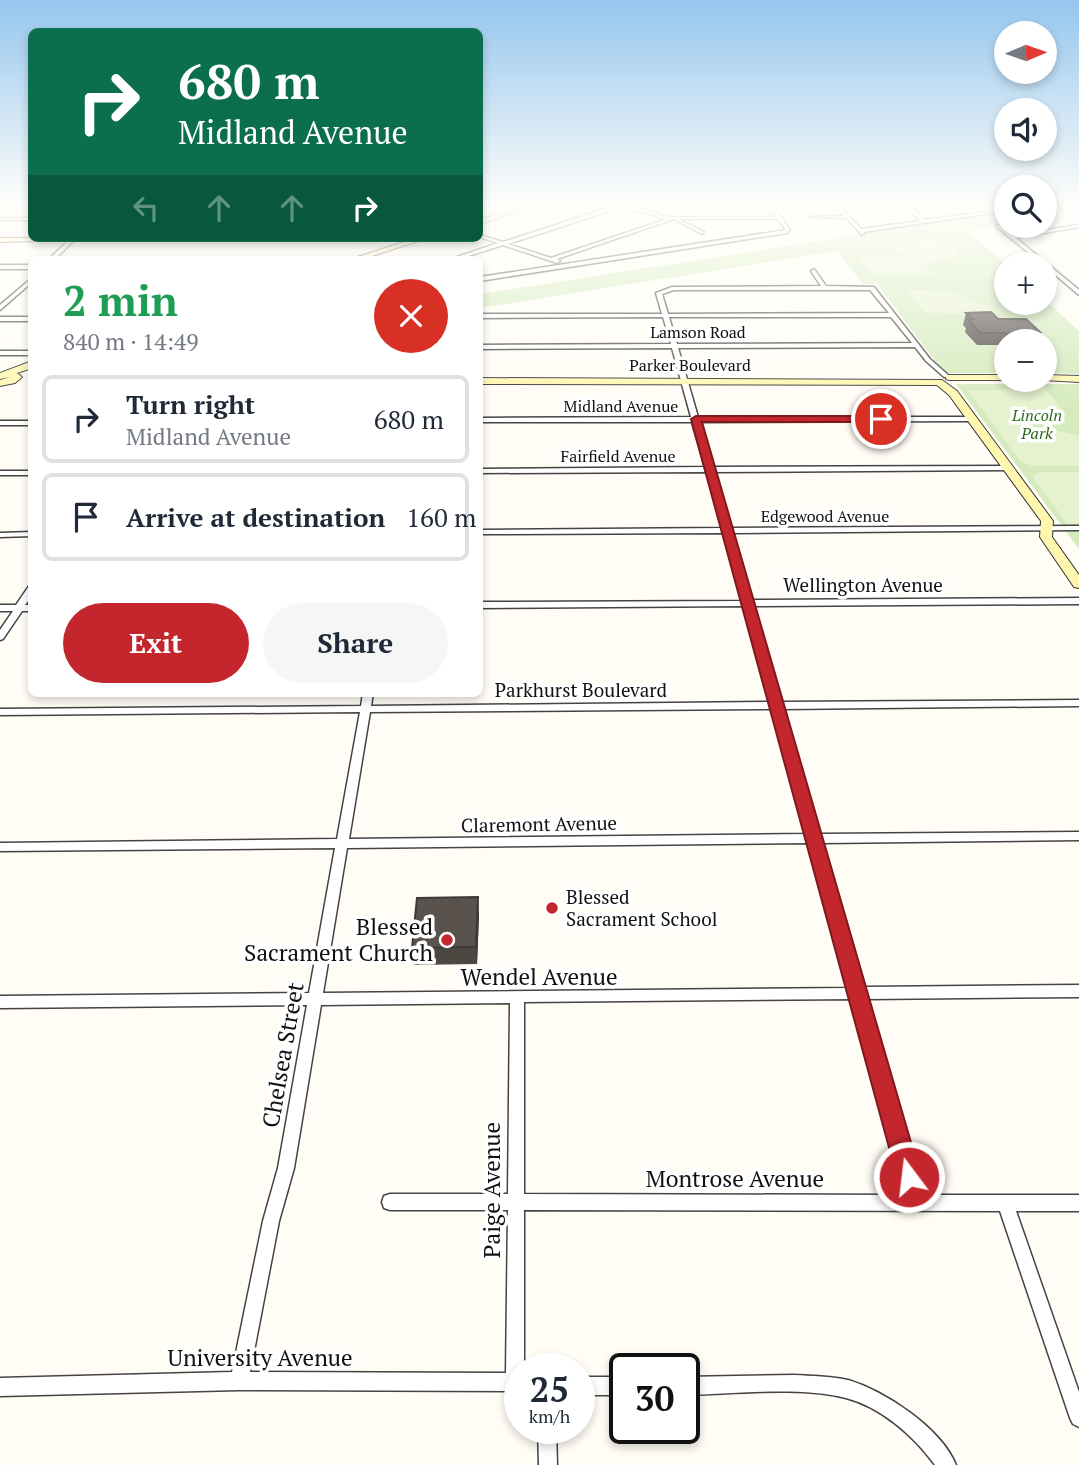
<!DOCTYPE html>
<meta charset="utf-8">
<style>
:root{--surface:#fff;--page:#f6f6f7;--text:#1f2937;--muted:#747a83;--line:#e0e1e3;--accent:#c4262e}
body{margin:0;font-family:"PT Serif",serif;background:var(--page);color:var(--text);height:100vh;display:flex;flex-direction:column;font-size:26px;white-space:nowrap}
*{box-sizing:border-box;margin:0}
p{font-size:23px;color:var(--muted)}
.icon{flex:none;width:38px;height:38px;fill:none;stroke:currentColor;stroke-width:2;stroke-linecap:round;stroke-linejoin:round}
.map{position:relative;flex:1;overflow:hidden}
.sheet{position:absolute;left:28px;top:256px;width:455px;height:441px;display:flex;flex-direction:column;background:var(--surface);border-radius:10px;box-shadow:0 4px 10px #0003}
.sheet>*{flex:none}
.banner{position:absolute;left:28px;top:28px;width:455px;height:214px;border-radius:10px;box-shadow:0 4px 10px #0003;background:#0b6e4f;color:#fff;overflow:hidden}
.needle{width:46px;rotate:88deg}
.tools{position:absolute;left:994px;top:21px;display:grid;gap:14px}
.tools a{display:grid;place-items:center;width:63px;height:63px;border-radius:50%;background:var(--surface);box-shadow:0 4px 10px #0003;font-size:35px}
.speed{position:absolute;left:504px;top:1353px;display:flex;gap:14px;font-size:35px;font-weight:700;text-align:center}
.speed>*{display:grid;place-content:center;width:91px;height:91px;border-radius:50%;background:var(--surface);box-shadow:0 4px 10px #0003;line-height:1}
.speed small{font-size:18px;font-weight:400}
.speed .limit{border:4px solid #111;border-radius:10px;background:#fff;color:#111}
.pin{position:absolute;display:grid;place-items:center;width:60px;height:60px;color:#fff;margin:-30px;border:4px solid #fff;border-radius:50%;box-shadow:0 2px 7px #0007}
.me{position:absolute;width:77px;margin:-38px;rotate:345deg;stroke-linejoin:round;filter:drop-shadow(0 0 5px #0008)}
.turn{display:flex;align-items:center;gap:24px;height:147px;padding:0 35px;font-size:32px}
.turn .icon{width:91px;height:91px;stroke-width:2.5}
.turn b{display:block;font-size:49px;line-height:60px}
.lanes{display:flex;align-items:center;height:66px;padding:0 35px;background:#0003;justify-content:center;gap:35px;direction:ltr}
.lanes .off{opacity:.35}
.round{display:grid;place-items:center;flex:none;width:74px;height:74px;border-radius:37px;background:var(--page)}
.headline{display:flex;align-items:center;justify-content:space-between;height:119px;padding:0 35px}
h1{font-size:42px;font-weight:700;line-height:52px;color:#1e9e55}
.button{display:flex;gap:14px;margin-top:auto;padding:14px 35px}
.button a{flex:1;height:80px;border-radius:42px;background:var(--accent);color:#fff;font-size:28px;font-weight:700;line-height:80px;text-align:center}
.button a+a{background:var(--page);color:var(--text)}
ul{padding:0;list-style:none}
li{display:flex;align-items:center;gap:21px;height:88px;margin:0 14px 10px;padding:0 21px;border:4px solid var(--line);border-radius:10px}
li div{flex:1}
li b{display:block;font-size:26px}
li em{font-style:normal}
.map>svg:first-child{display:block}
</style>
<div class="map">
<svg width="1079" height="1465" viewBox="0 0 1079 1465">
<rect width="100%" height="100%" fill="#fffdf5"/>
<!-- green -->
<g fill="#d5ebbd">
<polygon points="1006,212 1006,224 969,231 1006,265 1006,303 1045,303 1045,300 1079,331 1079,374 1045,373 1045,341 1006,341 1006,373 944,373 877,284 863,284 837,251 480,308 480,294"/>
<polygon points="956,384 1079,384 1079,549"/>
</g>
<!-- pitch -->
<g fill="#e6f2cf">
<polygon points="933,238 953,247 958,254 927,264 890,247"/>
<path d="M 857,254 C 886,254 914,254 937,274 L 874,273 L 869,272 Z"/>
<path d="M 906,290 C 940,290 970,291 996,314 L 929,313 L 924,312 Z"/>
<polygon points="1045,388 1062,410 1057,420 1022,427 1048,428 1079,436 1079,466 1032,466 1020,461 969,391"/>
<polygon points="1040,472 1079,472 1079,523 1067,524 1032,476"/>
</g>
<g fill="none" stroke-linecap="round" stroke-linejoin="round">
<defs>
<g id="street">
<path d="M 617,205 L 627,205 L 668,217 L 777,217 L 769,205 L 773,205 L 790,230 L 787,233 L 480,281 L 480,277 L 786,230 L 778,219 L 678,219 L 704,232 L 702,234 L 674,219 L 557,259 L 560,261 L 557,263 L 503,245 L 459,259 L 451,259 L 498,243 L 480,237 L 480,235 L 503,242 ZM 622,207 L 667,219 L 551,258 L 508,244 Z"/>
<polygon points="835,205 839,205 861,229 920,221 904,205 909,205 925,220 1006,209 1006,211 863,232 864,234 862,235 846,218 809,217 844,216"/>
<rect x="0" y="218" width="32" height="2"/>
<polygon points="997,225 1001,225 1013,235 1079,225 1079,227 1016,238 1079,290 1079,295 1045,266 1045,264 1042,264 997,227"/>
<polygon points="71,238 76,238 55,259 49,259"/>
<rect x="0" y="265" width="32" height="4"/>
<path d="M 814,269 L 826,286 L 874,287 L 930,359 L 948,375 L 948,377 L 944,377 L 926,361 L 915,347 L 678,348 L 698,417 L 972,417 L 975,419 L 972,421 L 699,422 L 713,467 L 1008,466 L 1012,468 L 1008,470 L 714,472 L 730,528 L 1079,526 L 1079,530 L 732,533 L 752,600 L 1079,598 L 1079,604 L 753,606 L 781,702 L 1079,700 L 1079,706 L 783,709 L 820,834 L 1079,832 L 1079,840 L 823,843 L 865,987 L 1079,985 L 1079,997 L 868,999 L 922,1195 L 1079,1195 L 1079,1211 L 1016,1211 L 1079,1392 L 1079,1427 L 1073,1424 L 1070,1418 L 1000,1211 L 524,1210 L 524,1368 L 520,1368 L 520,1391 L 239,1390 L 0,1396 L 0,1378 L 232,1372 L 263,1221 L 278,1168 L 307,1005 L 0,1008 L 0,996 L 309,993 L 335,848 L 0,851 L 0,843 L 337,839 L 360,712 L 0,715 L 0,709 L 361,706 L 363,693 L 373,693 L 371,706 L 771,702 L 744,606 L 480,608 L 480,602 L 743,601 L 724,533 L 480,534 L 480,530 L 722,528 L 707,472 L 480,473 L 480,469 L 705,467 L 692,422 L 480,422 L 480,418 L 691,417 L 672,348 L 480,349 L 480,345 L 671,344 L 663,317 L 480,318 L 480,314 L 662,314 L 656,293 L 672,287 L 821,286 L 811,271 ZM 674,290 L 870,290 L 889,313 L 668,314 L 662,294 ZM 669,317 L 891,317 L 912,343 L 677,344 ZM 773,709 L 808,834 L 349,839 L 370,712 ZM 811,843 L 851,988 L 323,993 L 347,848 ZM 855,999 L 906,1195 L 524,1194 L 524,1002 ZM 510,1003 L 508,1194 L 390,1194 L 384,1196 L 382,1202 L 384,1208 L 390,1210 L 508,1210 L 506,1373 L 250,1372 L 279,1221 L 294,1168 L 321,1005 Z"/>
<polygon points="32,278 32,282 0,310 0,305"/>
<rect x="0" y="317" width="32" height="4"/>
<rect x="0" y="351" width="32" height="4"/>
<rect x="0" y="421" width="32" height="4"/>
<rect x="0" y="471" width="32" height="4"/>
<polygon points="32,532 32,536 0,537 0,533"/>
<polygon points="32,585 32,596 25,605 32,605 32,611 22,611 3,639 0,640 0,630 13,611 0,611 0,605 16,605 29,586"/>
<path d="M 794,1375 C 812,1376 830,1376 848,1380 C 885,1391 941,1428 956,1465 L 935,1465 C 914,1436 881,1407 846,1398 C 800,1386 733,1394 684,1395 L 684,1377 Z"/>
<rect x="579" y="1377" width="46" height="18"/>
<polygon points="538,1428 556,1428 557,1465 539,1465"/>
</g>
<g id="secondary">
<polygon points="528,205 538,205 480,224 480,220"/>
<polygon points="0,238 81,238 77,240 0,242"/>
<polygon points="416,238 428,238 363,259 351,259"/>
<polygon points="32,361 32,368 17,373 22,377 15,383 0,386 0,380 10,377 0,379 0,373"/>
<polygon points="946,375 1006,375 1006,380 1010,380 949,380 946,379"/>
<polygon points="1045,375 1079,376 1079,382 1042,380 1045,380"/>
<polygon points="480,378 942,380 957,391 1053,521 1052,537 1079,575 1079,588 1074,587 1040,537 1041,521 949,395 937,385 480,384"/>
</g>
</defs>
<!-- street casing -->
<use href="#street" stroke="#444" stroke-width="3"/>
<!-- secondary casing -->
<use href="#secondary" stroke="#333" stroke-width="2"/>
<!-- street -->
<use href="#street" fill="#fff" fill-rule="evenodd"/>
<!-- secondary -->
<use href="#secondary" fill="#fff6b0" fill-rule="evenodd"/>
</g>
<!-- wall -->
<g fill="#4d4742">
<polygon points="966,313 998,319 1040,332 1037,341 1006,341 1006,350 1002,345 977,345 965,332 966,328 963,325"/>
<polygon points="479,914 477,964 414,965 412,948"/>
</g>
<!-- shaded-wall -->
<polygon fill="#3f3936" points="478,897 479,914 477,964 476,947"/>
<!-- building -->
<g fill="#5a524d" stroke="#3f3936" stroke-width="2">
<polygon points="991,312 998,319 1026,319 1040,332 1024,332 1032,341 1014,341 1006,333 980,333 968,319 973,319 966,313"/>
<polygon points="478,897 476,947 412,948 417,898"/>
</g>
<!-- sky -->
<linearGradient id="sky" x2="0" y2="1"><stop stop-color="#95c6ee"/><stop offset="0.5" stop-color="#fffefa"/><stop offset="1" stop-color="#fffefa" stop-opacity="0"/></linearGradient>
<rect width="1079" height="410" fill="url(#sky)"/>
<!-- route -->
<polygon fill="#c4262e" stroke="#7f191e" stroke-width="2" points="696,416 881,416 887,419 881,422 702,422 921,1177 917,1185 909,1188 901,1185 897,1177 691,419"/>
<!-- markers -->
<g fill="#c4262e" stroke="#fff" stroke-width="2.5">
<circle cx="552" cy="908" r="7"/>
<circle cx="447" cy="940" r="7"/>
</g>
<g text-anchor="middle" stroke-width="7" stroke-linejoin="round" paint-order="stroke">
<!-- far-street labels -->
<g font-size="16" fill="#111" stroke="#fff">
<text x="698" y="338">Lamson Road</text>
<text x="690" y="371">Parker Boulevard</text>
<text x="621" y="412">Midland Avenue</text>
<text x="618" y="462">Fairfield Avenue</text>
<text x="825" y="522">Edgewood Avenue</text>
</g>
<!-- far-park labels -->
<g font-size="16" font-style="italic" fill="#2f6b1f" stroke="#fff">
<text x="1037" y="421">Lincoln<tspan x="1037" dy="18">Park</tspan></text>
</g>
<!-- street labels -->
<g font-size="19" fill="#111" stroke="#fff">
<text x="863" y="592">Wellington Avenue</text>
<text x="581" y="697">Parkhurst Boulevard</text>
<text transform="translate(539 824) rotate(-1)" y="7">Claremont Avenue</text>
</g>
<!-- poi labels -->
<g font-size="19" fill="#111" stroke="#fff" text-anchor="start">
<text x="566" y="904">Blessed<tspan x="566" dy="22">Sacrament School</tspan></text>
</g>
<!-- near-poi labels -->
<g font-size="23" fill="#111" stroke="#fff" text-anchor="end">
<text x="433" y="935">Blessed<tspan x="433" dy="26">Sacrament Church</tspan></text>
</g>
<!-- near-street labels -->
<g font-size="23" fill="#111" stroke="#fff">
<text x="539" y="985">Wendel Avenue</text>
<text transform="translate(283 1055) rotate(-80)" y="8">Chelsea Street</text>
<text x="735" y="1187">Montrose Avenue</text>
<text transform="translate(492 1190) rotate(-90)" y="8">Paige Avenue</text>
<text x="260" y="1366">University Avenue</text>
</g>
</g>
</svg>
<div class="tools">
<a><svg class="needle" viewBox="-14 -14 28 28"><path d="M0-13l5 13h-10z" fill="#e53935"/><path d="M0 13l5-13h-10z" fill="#747a83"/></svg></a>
<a><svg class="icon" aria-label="sound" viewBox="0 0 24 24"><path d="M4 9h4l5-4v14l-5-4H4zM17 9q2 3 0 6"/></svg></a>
<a><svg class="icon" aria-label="search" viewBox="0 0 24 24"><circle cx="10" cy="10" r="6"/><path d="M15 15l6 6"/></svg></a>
<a>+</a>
<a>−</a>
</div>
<div class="speed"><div>25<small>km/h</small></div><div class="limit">30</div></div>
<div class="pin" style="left:881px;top:419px;background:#d93025"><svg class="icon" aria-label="arrive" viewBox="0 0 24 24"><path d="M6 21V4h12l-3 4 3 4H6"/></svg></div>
<svg class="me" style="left:909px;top:1177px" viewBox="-20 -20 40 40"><circle r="17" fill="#c4262e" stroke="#fff" stroke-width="3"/><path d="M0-11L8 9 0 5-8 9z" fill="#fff"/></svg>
<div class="banner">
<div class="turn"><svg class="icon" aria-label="right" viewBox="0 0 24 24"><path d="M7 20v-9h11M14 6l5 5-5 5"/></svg><div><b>680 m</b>Midland Avenue</div></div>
<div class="lanes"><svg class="icon off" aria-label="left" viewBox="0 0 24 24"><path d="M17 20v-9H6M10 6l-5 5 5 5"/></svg><svg class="icon off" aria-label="ahead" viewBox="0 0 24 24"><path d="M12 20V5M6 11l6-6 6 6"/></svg><svg class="icon off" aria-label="ahead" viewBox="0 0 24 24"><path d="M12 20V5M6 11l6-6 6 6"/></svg><svg class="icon" aria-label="right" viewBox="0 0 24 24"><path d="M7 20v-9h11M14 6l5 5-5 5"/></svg></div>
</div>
<section class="sheet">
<div class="headline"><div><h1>2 min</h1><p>840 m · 14:49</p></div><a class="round" style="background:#d93025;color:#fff"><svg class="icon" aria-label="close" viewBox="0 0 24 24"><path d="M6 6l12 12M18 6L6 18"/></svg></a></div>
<ul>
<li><svg class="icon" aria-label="right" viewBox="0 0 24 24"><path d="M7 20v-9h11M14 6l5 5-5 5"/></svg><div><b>Turn right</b><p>Midland Avenue</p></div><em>680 m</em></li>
<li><svg class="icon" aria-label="arrive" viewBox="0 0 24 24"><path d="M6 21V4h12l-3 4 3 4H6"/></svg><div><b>Arrive at destination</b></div><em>160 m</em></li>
</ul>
<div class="button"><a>Exit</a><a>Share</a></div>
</section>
</div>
